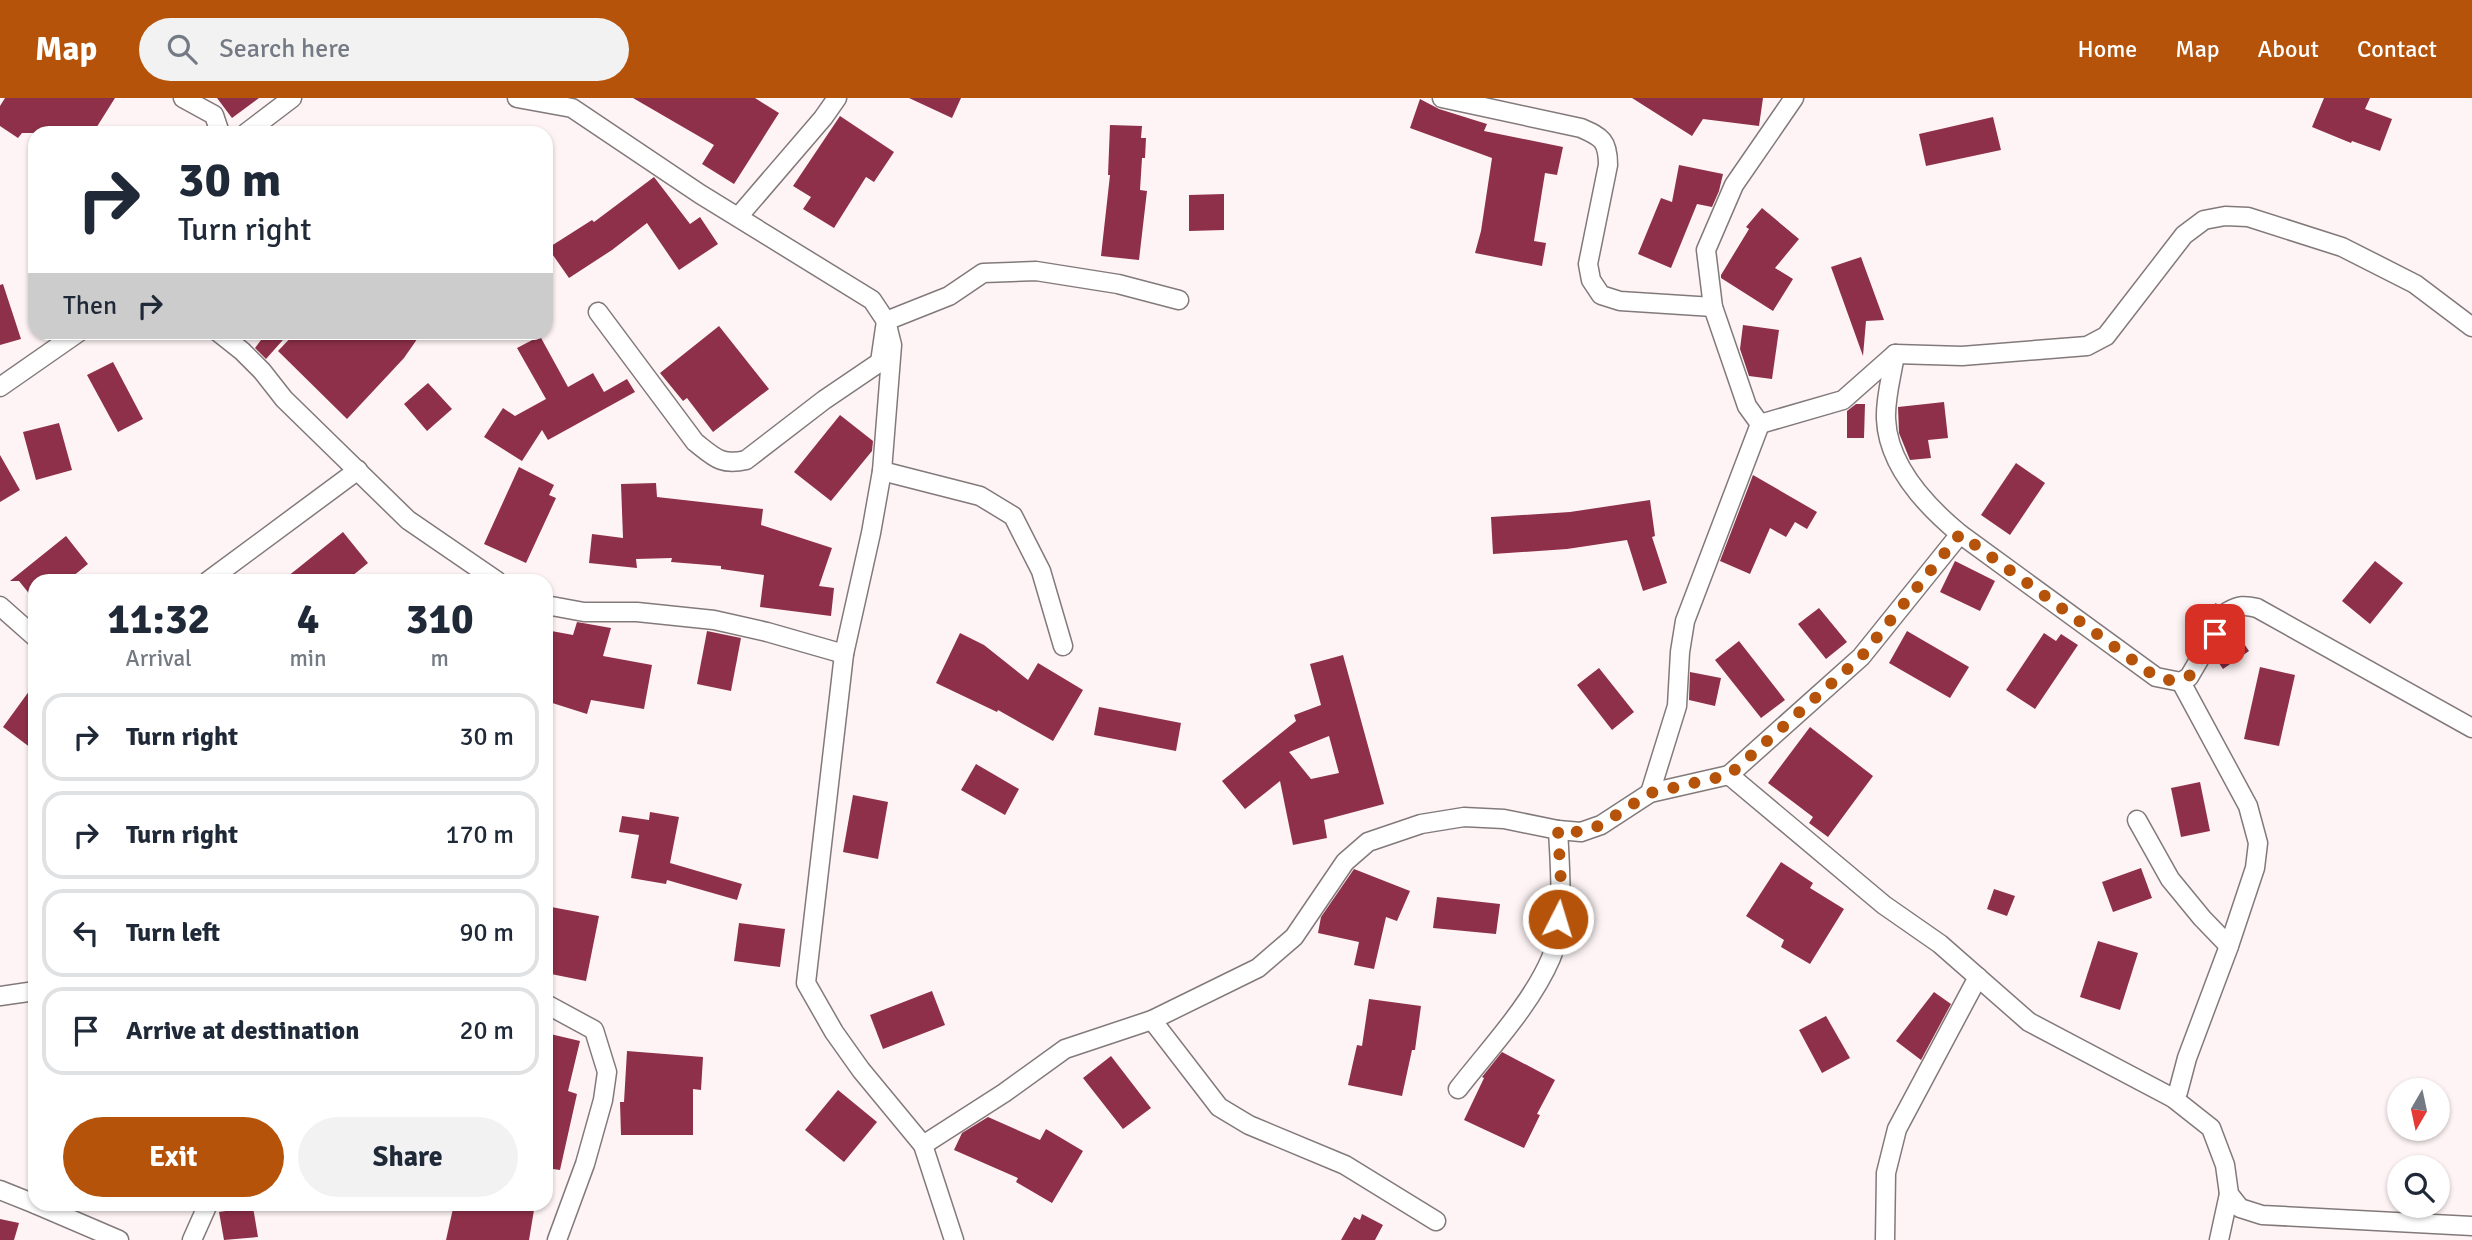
<!DOCTYPE html>
<style>
:root{--surface:#fff;--page:#f2f2f3;--text:#1f2937;--muted:#747a83;--line:#e0e1e3;--accent:#b45309}
body{margin:0;font-family:Signika,sans-serif;background:var(--page);color:var(--text);height:100vh;display:flex;flex-direction:column;font-size:26px;white-space:nowrap}
*{box-sizing:border-box;margin:0}
p{font-size:23px;color:var(--muted)}
.icon{flex:none;width:38px;height:38px;fill:none;stroke:currentColor;stroke-width:2;stroke-linecap:round;stroke-linejoin:round}
.map{position:relative;flex:1;overflow:hidden}
.sheet{position:absolute;left:28px;top:476px;width:525px;height:637px;display:flex;flex-direction:column;background:var(--surface);border-radius:21px;box-shadow:0 2px 5px #0004}
.sheet>*{flex:none}
.banner{position:absolute;left:28px;top:28px;width:525px;height:214px;border-radius:21px;box-shadow:0 2px 5px #0004;background:#fff;color:var(--text);overflow:hidden}
.needle{width:46px;rotate:189deg}
.tools{position:absolute;left:2387px;top:980px;display:grid;gap:14px}
.tools a{display:grid;place-items:center;width:63px;height:63px;border-radius:50%;background:var(--surface);box-shadow:0 2px 5px #0004;font-size:35px}
.pin{position:absolute;display:grid;place-items:center;width:60px;height:60px;color:#fff;margin:-30px;border-radius:14px;box-shadow:0 4px 10px #0006}
.me{position:absolute;width:77px;margin:-38px;rotate:5deg;stroke-linejoin:round;filter:drop-shadow(0 0 5px #0008)}
.turn{display:flex;align-items:center;gap:24px;height:147px;padding:0 35px;font-size:32px}
.turn .icon{width:91px;height:91px;stroke-width:2.5}
.turn b{display:block;font-size:49px;line-height:60px}
.then{display:flex;align-items:center;height:66px;padding:0 35px;background:#0003;gap:14px;font-size:26px}
.eta{display:flex;justify-content:space-evenly;align-items:center;height:119px;text-align:center}
.eta b{font-size:42px;font-weight:700;line-height:49px}
.action{display:flex;gap:14px;margin-top:auto;padding:14px 35px}
.action a{flex:1;height:80px;border-radius:42px;background:var(--accent);color:#fff;font-size:28px;font-weight:700;line-height:80px;text-align:center}
.action a+a{background:var(--page);color:var(--text)}
ul{padding:0;list-style:none}
li{display:flex;align-items:center;gap:21px;height:88px;margin:0 14px 10px;padding:0 21px;border:4px solid var(--line);border-radius:21px}
li div{flex:1}
li b{display:block;font-size:26px}
li em{font-style:normal}
header{display:flex;align-items:center;gap:42px;box-sizing:border-box;height:98px;padding:0 35px;background:var(--accent);color:#fff}
header strong{font-size:33px}
nav{display:flex;gap:38px;margin-inline-start:auto;font-size:24px}
.search{width:490px;height:63px;background:var(--page);display:flex;align-items:center;gap:18px;box-sizing:border-box;padding:0 24px;border-radius:38px;color:var(--muted);font-size:26px}
.map>svg:first-child{display:block}
</style>
<header>
<strong>Map</strong>
<div class="search"><svg class="icon" aria-label="search" viewBox="0 0 24 24"><circle cx="10" cy="10" r="6"/><path d="M15 15l6 6"/></svg>Search here</div>
<nav><a>Home</a><a>Map</a><a>About</a><a>Contact</a></nav>
</header>
<div class="map">
<svg width="2472" height="1142" viewBox="0 0 2472 1142">
<rect width="100%" height="100%" fill="#fef4f5"/>
<!-- building -->
<g fill="#8e3049" fill-rule="evenodd">
<polygon points="5,0 115,0 93,35 22,35 18,40 0,28 0,8"/>
<polygon points="217,0 259,0 232,20"/>
<polygon points="633,0 755,0 779,15 734,86 702,66 714,47"/>
<polygon points="909,0 961,0 952,20"/>
<polygon points="1632,0 1763,0 1759,28 1703,21 1692,38"/>
<polygon points="2324,0 2370,0 2365,11 2392,21 2380,53 2352,43 2351,45 2312,29"/>
<polygon points="1420,1 1439,11 1487,26 1484,33 1563,49 1557,77 1545,75 1534,143 1546,145 1542,168 1475,155 1481,133 1492,60 1410,30"/>
<polygon points="840,18 894,54 874,84 866,79 834,130 803,111 811,99 793,88"/>
<polygon points="1993,19 2001,52 1926,68 1919,36"/>
<polygon points="1110,27 1142,28 1141,40 1146,40 1145,60 1142,60 1140,92 1147,93 1139,162 1101,158 1110,77 1108,77"/>
<polygon points="1679,67 1723,76 1719,93 1712,109 1697,106 1671,170 1638,156 1661,100 1672,104"/>
<polygon points="654,79 690,126 700,119 718,146 679,172 647,125 612,152 569,180 548,150 592,122 594,124"/>
<polygon points="1224,96 1224,132 1189,133 1189,97"/>
<polygon points="1762,110 1799,141 1775,170 1793,181 1773,213 1721,180 1721,177 1749,131 1746,129"/>
<polygon points="1861,159 1884,222 1866,223 1863,258 1831,169"/>
<polygon points="3,186 21,241 0,247 0,187"/>
<polygon points="1743,227 1779,232 1772,281 1749,278 1740,251"/>
<polygon points="719,228 769,291 713,334 687,300 683,303 660,275"/>
<polygon points="267,234 290,234 266,261 255,250"/>
<polygon points="296,234 422,234 404,260 347,321 278,253"/>
<polygon points="540,238 568,289 593,275 604,294 627,281 635,294 548,342 542,332 522,363 484,339 503,310 515,318 546,301 517,250"/>
<polygon points="113,264 143,321 118,334 87,277"/>
<polygon points="428,285 452,311 427,333 404,306"/>
<polygon points="1944,304 1948,340 1928,342 1931,360 1910,362 1899,335 1898,309"/>
<polygon points="1856,306 1865,306 1864,340 1847,340 1847,313"/>
<polygon points="840,317 873,343 872,353 831,403 794,374"/>
<polygon points="59,325 72,372 36,382 23,334"/>
<polygon points="0,357 20,392 0,404"/>
<polygon points="2016,365 2045,385 2010,437 1981,417"/>
<polygon points="519,369 554,387 549,397 556,400 526,465 484,446"/>
<polygon points="1753,377 1817,414 1807,431 1795,424 1786,439 1770,430 1750,476 1720,463"/>
<polygon points="656,385 657,399 763,411 761,427 832,450 819,488 834,490 831,518 760,509 764,477 721,471 721,468 671,464 672,460 636,461 637,470 589,465 592,436 623,440 621,386"/>
<polygon points="1650,402 1655,438 1652,439 1667,485 1643,493 1627,442 1567,451 1493,456 1491,419 1570,414"/>
<polygon points="343,434 368,465 346,483 282,483"/>
<polygon points="66,438 88,466 67,483 35,483 35,503 19,483 10,483"/>
<polygon points="1955,463 1995,483 1980,513 1940,494"/>
<polygon points="2375,463 2403,485 2370,526 2342,503"/>
<polygon points="2216,505 2218,508 2200,537 2190,523"/>
<polygon points="1819,510 1847,544 1826,561 1798,526"/>
<polygon points="577,524 611,530 603,558 652,567 644,611 591,602 587,616 546,603 546,532 573,537"/>
<polygon points="2232,528 2249,553 2223,571 2214,558"/>
<polygon points="707,533 741,540 731,593 697,586"/>
<polygon points="1907,533 1969,569 1950,600 1889,565"/>
<polygon points="960,535 984,547 1028,582 1038,565 1083,592 1053,643 998,612 997,614 936,585"/>
<polygon points="2044,535 2056,543 2061,536 2078,547 2035,611 2006,592"/>
<polygon points="1739,543 1785,602 1761,620 1715,562"/>
<path d="M 1343,557 L 1384,706 L 1324,722 L 1327,740 L 1293,747 L 1280,683 L 1245,711 L 1222,683 L 1296,623 L 1294,617 L 1321,607 L 1310,566 ZM 1329,638 L 1339,675 L 1311,681 L 1289,654 Z"/>
<polygon points="2260,569 2295,577 2279,648 2244,641"/>
<polygon points="1599,570 1634,614 1612,632 1577,587"/>
<polygon points="1690,574 1721,580 1715,608 1689,602"/>
<polygon points="35,585 35,653 3,629"/>
<polygon points="1099,609 1181,625 1176,653 1094,637"/>
<polygon points="1810,629 1873,678 1828,739 1809,725 1813,719 1768,685"/>
<polygon points="976,666 1019,691 1005,717 961,692"/>
<polygon points="2200,684 2210,733 2181,739 2171,690"/>
<polygon points="853,697 888,704 878,761 843,754"/>
<polygon points="650,714 679,719 670,765 742,786 737,802 667,782 666,786 631,780 639,737 619,734 622,718 649,722"/>
<polygon points="1781,764 1813,785 1810,790 1844,811 1810,866 1781,849 1784,842 1746,818"/>
<polygon points="2141,770 2152,800 2113,814 2102,784"/>
<polygon points="1354,771 1410,793 1397,823 1386,819 1374,871 1354,867 1359,844 1318,835 1321,819"/>
<polygon points="1994,791 2015,798 2007,818 1987,811"/>
<polygon points="1437,799 1500,806 1496,836 1433,830"/>
<polygon points="546,808 599,818 586,883 546,875"/>
<polygon points="739,825 785,831 780,869 734,863"/>
<polygon points="2098,843 2138,855 2120,912 2080,899"/>
<polygon points="932,893 945,927 883,951 870,917"/>
<polygon points="1934,894 1951,906 1921,962 1896,943"/>
<polygon points="1369,901 1421,908 1415,952 1412,952 1402,998 1348,987 1357,947 1362,948"/>
<polygon points="1826,918 1850,960 1822,975 1799,932"/>
<polygon points="546,935 580,943 568,993 577,996 560,1072 546,1070"/>
<polygon points="627,953 703,959 701,992 693,991 693,1037 621,1037 620,1004 624,1004"/>
<polygon points="1502,954 1555,982 1537,1016 1540,1017 1524,1050 1464,1022 1484,980 1482,979"/>
<polygon points="1111,958 1151,1010 1123,1031 1083,980"/>
<polygon points="838,992 877,1024 844,1064 805,1032"/>
<polygon points="988,1019 1040,1042 1046,1031 1083,1053 1052,1105 1016,1084 1018,1080 954,1052 962,1035"/>
<polygon points="454,1106 535,1106 529,1142 446,1142"/>
<polygon points="253,1109 258,1139 224,1142 219,1114"/>
<polygon points="1362,1116 1383,1127 1375,1142 1341,1142 1354,1119 1360,1122"/>
<polygon points="0,1121 19,1125 14,1142 0,1142"/>
</g>
<g fill="none" stroke-linecap="round" stroke-linejoin="round">
<defs>
<g id="minor">
<polyline points="183,0 214,17 220,35"/>
<polyline points="517,0 572,10 700,96 872,202 886,223 892,247 882,373 871,435 844,556 806,885 834,934 861,972 923,1047 954,1142"/>
<path d="M 1442,0 L 1581,30 C 1602,39 1608,43 1608,67 L 1588,166 L 1591,182 L 1601,197 L 1620,203 L 1713,209"/>
<polyline points="1794,0 1734,87 1706,152 1713,209 1747,308 1760,326 1843,302 1895,256 1962,258 2087,248 2106,238 2184,137 2204,122 2225,118 2248,119 2342,149 2415,186 2472,229"/>
<polyline points="246,35 292,0"/>
<polyline points="738,119 823,20 837,0"/>
<path d="M 598,214 L 695,344 C 714,359 721,368 746,362 L 824,302 L 880,264 L 886,223 L 949,198 L 983,175 L 1036,173 L 1118,186 L 1179,202"/>
<polyline points="218,234 242,253 262,273 284,301 408,422 497,483"/>
<polyline points="0,289 79,234"/>
<polyline points="882,373 980,398 1013,418 1041,473 1063,548"/>
<path d="M 1960,436 L 2156,579 L 2181,584 L 2189,579 L 2227,514 C 2239,507 2245,507 2257,510 L 2472,630"/>
<polyline points="208,483 358,372"/>
<polyline points="546,507 584,514 637,514 714,522 767,534 844,556"/>
<polyline points="0,508 35,539"/>
<path d="M 1729,677 L 1861,559 L 1960,436 C 1926,408 1888,367 1886,321 C 1885,300 1892,277 1895,256"/>
<polyline points="1650,695 1677,608 1680,554 1685,523 1760,326"/>
<polyline points="2137,722 2170,781 2202,820 2229,848"/>
<polyline points="0,898 35,893"/>
<polyline points="546,906 594,932 607,974 603,1002 585,1066 557,1142"/>
<polyline points="1152,922 1219,1009 1249,1027 1345,1067 1436,1123"/>
<path d="M 1458,991 C 1489,951 1531,907 1551,860 C 1565,826 1560,769 1558,732"/>
<polyline points="2173,1000 2178,994 2187,960 2229,848 2255,770 2258,745 2248,708 2181,584"/>
<polyline points="923,1047 1004,995 1065,951 1152,922 1258,870 1294,839 1345,764 1368,744 1421,726 1464,719 1504,721 1558,732 1581,734 1601,727 1650,695 1729,677 1884,807 1940,846 2029,924 2173,1000 2211,1030 2225,1067 2229,1096 2240,1110 2262,1117 2472,1128"/>
<polyline points="0,1092 35,1106"/>
<polyline points="35,1106 119,1142"/>
<polyline points="192,1142 208,1106"/>
<polyline points="1885,1142 1886,1075 1897,1031 1978,879"/>
<polyline points="2219,1142 2229,1096"/>
</g>
</defs>
<!-- minor casing -->
<use href="#minor" stroke="#82797b" stroke-width="21"/>
<!-- minor -->
<use href="#minor" stroke="#fff" stroke-width="18"/>
</g>
<g fill="none" stroke-linecap="round" stroke-linejoin="round">
<!-- route -->
<path stroke="#b45309" stroke-width="12" stroke-dasharray="0 21.6" d="M 1558,821 L 1561,785 L 1558,732 L 1581,734 L 1601,727 L 1650,695 L 1729,677 L 1861,559 L 1960,436 L 2156,579 C 2196,592 2197,566 2215,536"/>
</g>
</svg>
<div class="tools">
<a><svg class="needle" viewBox="-14 -14 28 28"><path d="M0-13l5 13h-10z" fill="#e53935"/><path d="M0 13l5-13h-10z" fill="#747a83"/></svg></a>
<a><svg class="icon" aria-label="search" viewBox="0 0 24 24"><circle cx="10" cy="10" r="6"/><path d="M15 15l6 6"/></svg></a>
</div>
<div class="pin" style="left:2215px;top:536px;background:#d93025"><svg class="icon" aria-label="arrive" viewBox="0 0 24 24"><path d="M6 21V4h12l-3 4 3 4H6"/></svg></div>
<svg class="me" style="left:1558px;top:821px" viewBox="-20 -20 40 40"><circle r="17" fill="#b45309" stroke="#fff" stroke-width="3"/><path d="M0-11L8 9 0 5-8 9z" fill="#fff"/></svg>
<div class="banner">
<div class="turn"><svg class="icon" aria-label="right" viewBox="0 0 24 24"><path d="M7 20v-9h11M14 6l5 5-5 5"/></svg><div><b>30 m</b>Turn right</div></div>
<div class="then">Then<svg class="icon" aria-label="right" viewBox="0 0 24 24"><path d="M7 20v-9h11M14 6l5 5-5 5"/></svg></div>
</div>
<section class="sheet">
<div class="eta">
<div><b>11:32</b><p>Arrival</p></div>
<div><b>4</b><p>min</p></div>
<div><b>310</b><p>m</p></div>
</div>
<ul>
<li><svg class="icon" aria-label="right" viewBox="0 0 24 24"><path d="M7 20v-9h11M14 6l5 5-5 5"/></svg><div><b>Turn right</b></div><em>30 m</em></li>
<li><svg class="icon" aria-label="right" viewBox="0 0 24 24"><path d="M7 20v-9h11M14 6l5 5-5 5"/></svg><div><b>Turn right</b></div><em>170 m</em></li>
<li><svg class="icon" aria-label="left" viewBox="0 0 24 24"><path d="M17 20v-9H6M10 6l-5 5 5 5"/></svg><div><b>Turn left</b></div><em>90 m</em></li>
<li><svg class="icon" aria-label="arrive" viewBox="0 0 24 24"><path d="M6 21V4h12l-3 4 3 4H6"/></svg><div><b>Arrive at destination</b></div><em>20 m</em></li>
</ul>
<div class="action"><a>Exit</a><a>Share</a></div>
</section>
</div>
